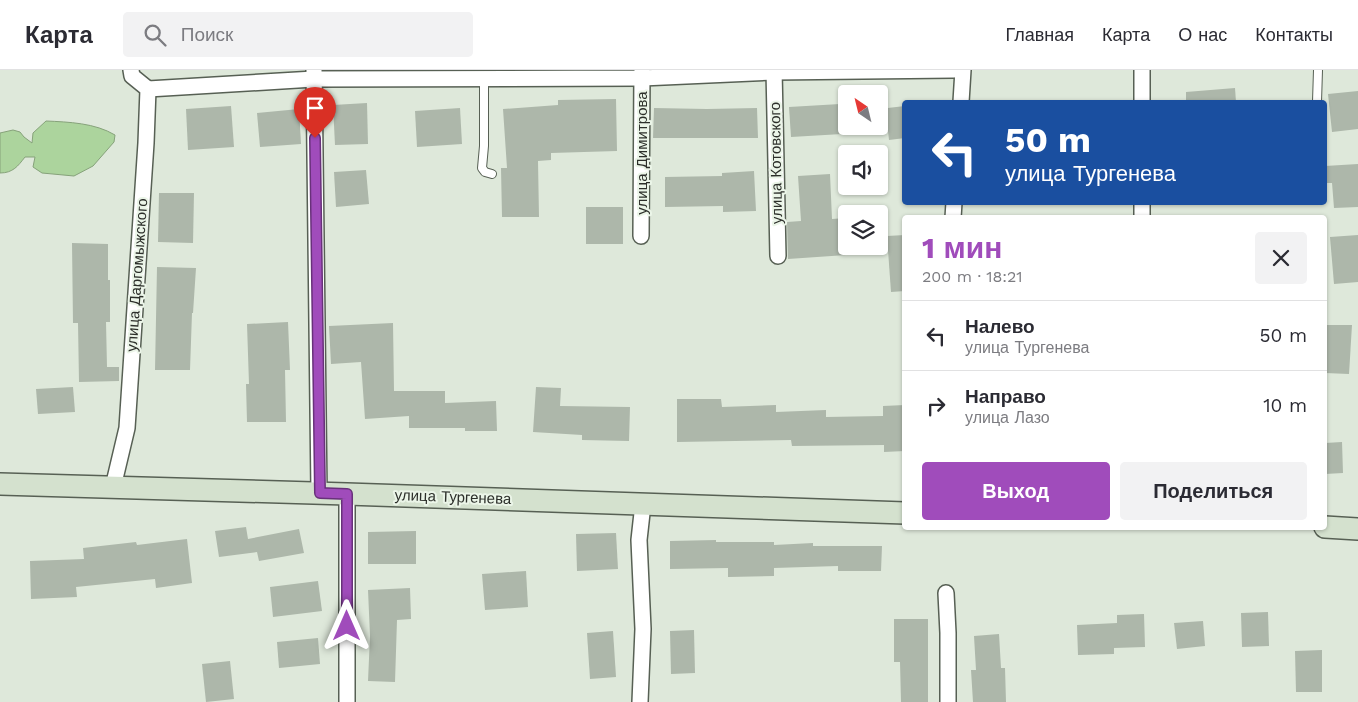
<!DOCTYPE html>
<html lang="ru">
<meta charset="utf-8">
<style>
:root{--surface:#fff;--page:#f2f2f3;--text:#2b2b33;--muted:#7c7c81;--line:#e1e1e2;--accent:#a04cbb}
body{margin:0;font-family:"Work Sans",sans-serif;background:var(--page);color:var(--text);height:100vh;display:flex;flex-direction:column;font-size:19px;white-space:nowrap}
*{box-sizing:border-box;margin:0}
p{font-size:16px;color:var(--muted)}
.icon{flex:none;width:28px;height:28px;fill:none;stroke:currentColor;stroke-width:2;stroke-linecap:round;stroke-linejoin:round}
.map{position:relative;flex:1;overflow:hidden}
.sheet{position:absolute;left:902px;top:145px;width:425px;height:315px;display:flex;flex-direction:column;background:var(--surface);border-radius:5px;box-shadow:0 1px 4px #0004}
.sheet>*{flex:none}
.top-card{position:absolute;left:902px;top:30px;width:425px;height:105px;border-radius:5px;box-shadow:0 1px 4px #0004;background:#1a4fa0;color:#fff;overflow:hidden}
.needle{width:32px;rotate:325deg}
.tools{position:absolute;left:838px;top:15px;display:grid;gap:10px}
.tools a{display:grid;place-items:center;width:50px;height:50px;border-radius:5px;background:var(--surface);box-shadow:0 1px 4px #0004;font-size:25px}
.pin{position:absolute;display:grid;place-items:center;width:42px;height:42px;color:#fff;margin:-51px -21px;border-radius:50% 50% 50% 0;rotate:-45deg;box-shadow:0 0 5px #0007}
.pin .icon{rotate:45deg}
.me{position:absolute;width:55px;margin:-28px;rotate:0deg;stroke-linejoin:round;filter:drop-shadow(0 0 4px #0008)}
.turn{display:flex;align-items:center;gap:18px;height:105px;padding:0 20px;font-size:22px}
.turn .icon{width:65px;height:65px;stroke-width:2.5}
.turn b{display:block;font-size:35px;line-height:42px}
.round{display:grid;place-items:center;flex:none;width:52px;height:52px;border-radius:5px;background:var(--page)}
.head{display:flex;align-items:center;justify-content:space-between;height:85px;padding:0 20px}
h1{font-size:30px;font-weight:700;line-height:38px;color:var(--accent)}
.action{display:flex;gap:10px;margin-top:auto;padding:10px 20px}
.action a{flex:1;height:58px;border-radius:5px;background:var(--accent);color:#fff;font-size:20px;font-weight:700;line-height:58px;text-align:center}
.action a+a{background:var(--page);color:var(--text)}
ul{padding:0;list-style:none}
li{display:flex;align-items:center;gap:15px;height:70px;padding:0 20px;border-top:1px solid var(--line)}
li div{flex:1}
li b{display:block;font-size:19px}
li em{font-style:normal}
header{display:flex;align-items:center;gap:30px;box-sizing:border-box;height:70px;padding:0 25px;background:var(--surface);border-bottom:1px solid var(--line)}
header strong{font-size:24px}
nav{display:flex;gap:28px;margin-inline-start:auto;font-size:18px}
.search{width:350px;height:45px;background:var(--page);display:flex;align-items:center;gap:12px;box-sizing:border-box;padding:0 18px;border-radius:5px;color:var(--muted);font-size:19px}
.map>svg:first-child{display:block}
</style>
<header>
<strong>Карта</strong>
<div class="search"><svg class="icon" aria-label="search" viewBox="0 0 24 24"><circle cx="10" cy="10" r="6"/><path d="M15 15l6 6"/></svg>Поиск</div>
<nav><a>Главная</a><a>Карта</a><a>О нас</a><a>Контакты</a></nav>
</header>
<div class="map">
<svg width="1358" height="632" viewBox="0 0 1358 632">
<rect width="100%" height="100%" fill="#dee8da"/>
<!-- water -->
<path fill="#acd49d" stroke="#86a27a" d="M 46,51 C 69,52 95,53 115,65 L 114,72 L 93,96 L 74,106 L 42,103 L 33,97 L 35,87 L 25,87 C 18,96 13,103 0,103 L 0,63 L 13,60 L 20,62 L 24,67 L 32,73 L 33,63 Z"/>
<!-- building -->
<g fill="#adb7aa">
<polygon points="1235,18 1236,32 1186,32 1186,22"/>
<polygon points="1358,21 1358,59 1332,62 1328,24"/>
<polygon points="616,29 617,81 551,83 551,90 538,91 539,147 502,147 501,98 507,98 503,39 558,35 558,30"/>
<polygon points="367,33 368,74 335,75 333,35"/>
<polygon points="840,34 842,64 791,67 789,37"/>
<polygon points="231,36 234,77 188,80 186,39"/>
<polygon points="905,36 905,68 889,70 888,61 879,62 879,39"/>
<polygon points="460,38 462,74 417,77 415,41"/>
<polygon points="654,38 707,39 757,38 758,68 653,68"/>
<polygon points="299,39 301,74 260,77 257,43"/>
<polygon points="1358,94 1358,137 1334,138 1332,113 1325,113 1325,96"/>
<polygon points="366,100 369,134 336,137 334,102"/>
<polygon points="754,101 756,141 723,142 723,136 665,137 665,107 722,106 722,103"/>
<polygon points="830,104 832,149 846,148 846,185 788,189 787,152 801,151 798,106"/>
<polygon points="159,123 194,123 193,173 158,172"/>
<rect x="586" y="137" width="37" height="37"/>
<polygon points="905,165 905,221 891,222 887,166"/>
<polygon points="1358,165 1358,212 1334,214 1330,167"/>
<polygon points="72,173 108,174 108,210 110,210 110,252 106,252 107,297 119,297 119,311 79,312 78,253 73,253"/>
<polygon points="157,197 196,198 193,243 192,243 190,300 155,300"/>
<polygon points="288,252 290,300 285,300 286,352 247,352 246,314 249,314 247,254"/>
<polygon points="393,253 394,321 445,321 445,333 496,331 497,361 465,361 465,358 409,358 409,346 365,349 361,292 331,294 329,256"/>
<polygon points="1325,255 1352,255 1349,304 1325,303"/>
<polygon points="73,317 75,342 38,344 36,319"/>
<polygon points="536,317 561,318 560,336 630,337 629,371 582,370 582,365 533,362"/>
<polygon points="677,329 721,329 722,337 776,335 776,342 826,340 826,347 883,346 883,336 905,335 905,381 884,382 884,375 792,376 791,370 677,372"/>
<polygon points="1342,372 1343,403 1325,404 1325,373"/>
<polygon points="246,457 248,469 299,459 304,483 259,491 257,482 219,487 215,461"/>
<polygon points="416,461 416,494 368,494 368,462"/>
<polygon points="616,463 618,499 577,501 576,464"/>
<polygon points="187,469 192,513 156,518 155,509 76,517 77,527 31,529 30,491 84,489 83,478 136,472 137,475"/>
<polygon points="716,470 716,472 774,472 774,475 813,473 813,476 882,476 881,501 838,501 838,496 774,498 774,506 728,507 728,498 670,499 670,471"/>
<polygon points="526,501 528,537 485,540 482,504"/>
<polygon points="318,511 322,541 273,547 270,517"/>
<polygon points="410,518 411,549 397,550 395,612 368,611 370,566 368,520"/>
<polygon points="1268,542 1269,576 1242,577 1241,543"/>
<polygon points="1144,544 1145,577 1114,578 1114,584 1078,585 1077,555 1117,553 1117,545"/>
<polygon points="894,549 928,549 928,632 901,632 900,592 894,592"/>
<polygon points="1203,551 1205,576 1177,579 1174,553"/>
<polygon points="694,560 695,603 671,604 670,561"/>
<polygon points="613,561 616,607 590,609 587,563"/>
<polygon points="999,564 1001,598 1005,598 1006,632 973,632 971,600 976,600 974,566"/>
<polygon points="318,568 320,594 279,598 277,572"/>
<polygon points="1322,580 1322,622 1296,622 1295,581"/>
<polygon points="230,591 234,629 206,632 202,594"/>
</g>
<g fill="none" stroke-linecap="round" stroke-linejoin="round">
<defs>
<g id="lane">
<polyline points="484,8 484,76 482,98 485,102 492,104"/>
<polyline points="1317,32 1318,0"/>
</g>
<g id="street">
<polyline points="314,0 319,423"/>
<polyline points="774,0 778,186"/>
<polyline points="148,19 314,9 642,8 773,2 954,0"/>
<polyline points="961,32 963,0"/>
<polyline points="1142,32 1142,0"/>
<polyline points="1142,132 1142,148"/>
<polyline points="953,148 954,132"/>
<polyline points="641,166 642,0"/>
<polyline points="113,417 127,358 146,73 148,19 132,6 131,0"/>
<polyline points="347,424 347,632"/>
<polyline points="946,523 948,563 948,632"/>
<polyline points="640,632 643,559 639,470 643,434"/>
</g>
<g id="secondary">
<polyline points="0,414 347,424 905,443"/>
<polyline points="1325,457 1358,459"/>
</g>
</defs>
<!-- lane casing -->
<use href="#lane" stroke="#576054" stroke-width="10"/>
<!-- street casing -->
<use href="#street" stroke="#576054" stroke-width="18"/>
<!-- secondary casing -->
<use href="#secondary" stroke="#576054" stroke-width="24"/>
<!-- lane -->
<use href="#lane" stroke="#fff" stroke-width="8"/>
<!-- street -->
<use href="#street" stroke="#fff" stroke-width="15"/>
<!-- secondary -->
<use href="#secondary" stroke="#d4e1ce" stroke-width="21"/>
</g>
<g fill="none" stroke-linecap="round" stroke-linejoin="round">
<defs>
<polyline id="route" points="315,68 320,423 347,424 347,556"/>
</defs>
<!-- route casing -->
<use href="#route" stroke="#68317a" stroke-width="12"/>
<!-- route -->
<use href="#route" stroke="#a04cbb" stroke-width="9"/>
</g>
<g text-anchor="middle" stroke-width="4" stroke-linejoin="round" paint-order="stroke">
<!-- street labels -->
<g font-size="15" fill="#2c2f2a" stroke="#ebf5e8">
<text transform="translate(642 83) rotate(-90)" y="5">улица Димитрова</text>
<text transform="translate(776 93) rotate(-91)" y="5">улица Котовского</text>
<text transform="translate(137 205) rotate(-86)" y="5">улица Даргомыжского</text>
<text transform="translate(453 427) rotate(2)" y="5">улица Тургенева</text>
</g>
</g>
</svg>
<div class="tools">
<a><svg class="needle" viewBox="-14 -14 28 28"><path d="M0-13l5 13h-10z" fill="#e53935"/><path d="M0 13l5-13h-10z" fill="#7c7c81"/></svg></a>
<a><svg class="icon" aria-label="sound" viewBox="0 0 24 24"><path d="M4 9h4l5-4v14l-5-4H4zM17 9q2 3 0 6"/></svg></a>
<a><svg class="icon" aria-label="layers" viewBox="0 0 24 24"><path d="M12 4l9 5-9 5-9-5zM3 14l9 5 9-5"/></svg></a>
</div>
<div class="pin" style="left:315px;top:68px;background:#d93025"><svg class="icon" aria-label="arrive" viewBox="0 0 24 24"><path d="M6 21V4h12l-3 4 3 4H6"/></svg></div>
<svg class="me" style="left:347px;top:556px" viewBox="-20 -20 40 40"><path d="M0-17L14 15 0 8-14 15z" fill="#a04cbb" stroke="#fff" stroke-width="4"/></svg>
<div class="top-card">
<div class="turn"><svg class="icon" aria-label="left" viewBox="0 0 24 24"><path d="M17 20v-9H6M10 6l-5 5 5 5"/></svg><div><b>50 m</b>улица Тургенева</div></div>
</div>
<section class="sheet">
<div class="head"><div><h1>1 мин</h1><p>200 m · 18:21</p></div><a class="round"><svg class="icon" aria-label="close" viewBox="0 0 24 24"><path d="M6 6l12 12M18 6L6 18"/></svg></a></div>
<ul>
<li><svg class="icon" aria-label="left" viewBox="0 0 24 24"><path d="M17 20v-9H6M10 6l-5 5 5 5"/></svg><div><b>Налево</b><p>улица Тургенева</p></div><em>50 m</em></li>
<li><svg class="icon" aria-label="right" viewBox="0 0 24 24"><path d="M7 20v-9h11M14 6l5 5-5 5"/></svg><div><b>Направо</b><p>улица Лазо</p></div><em>10 m</em></li>
</ul>
<div class="action"><a>Выход</a><a>Поделиться</a></div>
</section>
</div>
